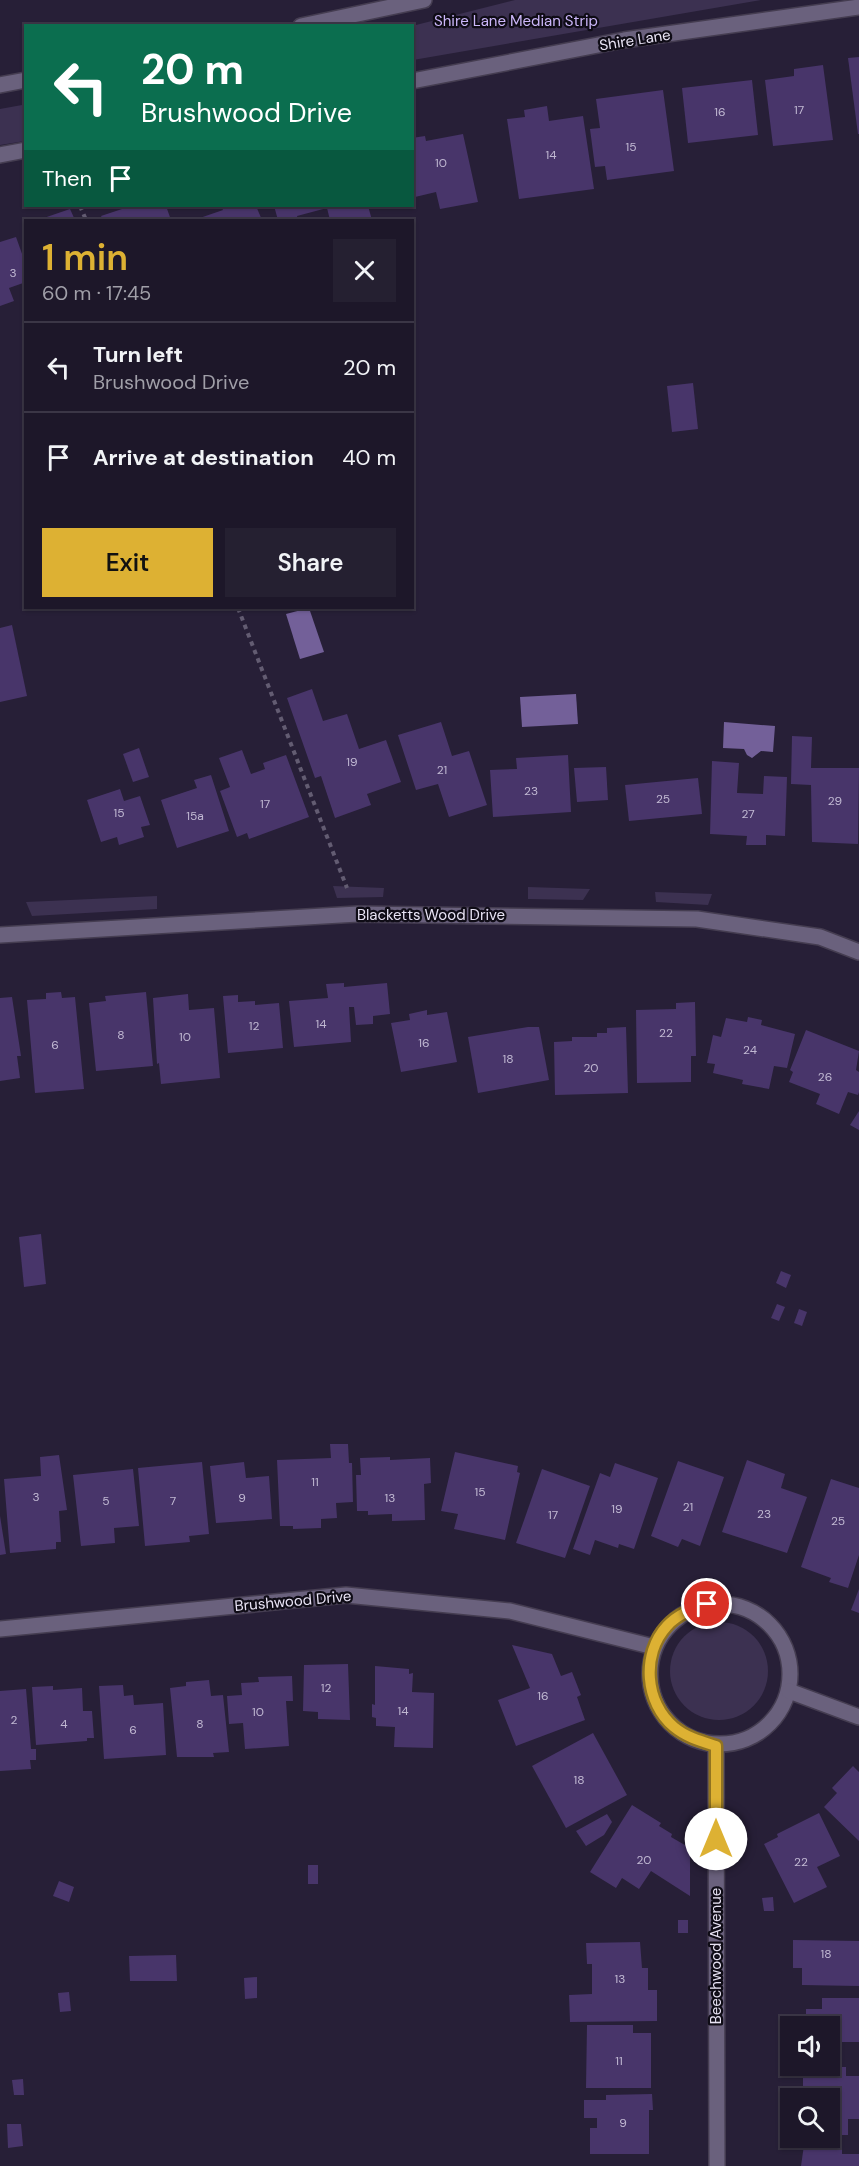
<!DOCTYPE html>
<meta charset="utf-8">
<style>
:root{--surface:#1d1729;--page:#252031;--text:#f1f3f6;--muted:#a09fa8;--line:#3b3646;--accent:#ddb133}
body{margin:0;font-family:"DM Sans",sans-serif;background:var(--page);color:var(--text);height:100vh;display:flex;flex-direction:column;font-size:22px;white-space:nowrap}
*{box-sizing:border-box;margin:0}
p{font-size:20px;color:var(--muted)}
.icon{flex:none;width:33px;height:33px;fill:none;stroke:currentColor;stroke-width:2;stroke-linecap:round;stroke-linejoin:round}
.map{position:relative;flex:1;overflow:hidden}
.side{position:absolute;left:24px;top:219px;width:390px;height:390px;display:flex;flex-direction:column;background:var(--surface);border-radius:0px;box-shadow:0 2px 4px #0004,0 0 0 2px var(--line)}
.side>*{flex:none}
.banner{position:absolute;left:24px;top:24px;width:390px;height:183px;border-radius:0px;box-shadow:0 2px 4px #0004,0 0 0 2px var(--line);background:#0b6e4f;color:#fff;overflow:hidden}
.tools{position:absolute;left:780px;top:2016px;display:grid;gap:12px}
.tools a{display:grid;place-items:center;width:60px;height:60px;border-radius:0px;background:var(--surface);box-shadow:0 2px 4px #0004,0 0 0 2px var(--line);font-size:30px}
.pin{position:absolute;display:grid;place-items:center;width:51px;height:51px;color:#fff;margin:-26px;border:3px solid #fff;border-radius:50%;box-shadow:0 2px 6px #0007}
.me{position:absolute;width:66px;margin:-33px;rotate:0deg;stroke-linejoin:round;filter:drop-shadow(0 0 4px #0008)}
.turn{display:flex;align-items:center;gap:21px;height:126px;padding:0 18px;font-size:27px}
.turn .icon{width:78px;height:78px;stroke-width:2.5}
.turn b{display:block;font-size:42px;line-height:51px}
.then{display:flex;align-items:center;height:57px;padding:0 18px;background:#0003;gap:12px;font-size:22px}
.round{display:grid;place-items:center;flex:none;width:63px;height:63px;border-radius:0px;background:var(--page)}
.head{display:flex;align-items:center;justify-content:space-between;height:102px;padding:0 18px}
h1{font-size:36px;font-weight:600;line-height:45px;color:var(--accent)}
.button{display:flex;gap:12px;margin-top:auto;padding:12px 18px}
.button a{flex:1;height:69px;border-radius:0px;background:var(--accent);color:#111;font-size:24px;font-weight:600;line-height:69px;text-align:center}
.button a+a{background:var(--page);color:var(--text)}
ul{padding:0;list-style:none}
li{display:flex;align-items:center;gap:18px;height:90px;padding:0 18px;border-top:2px solid var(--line)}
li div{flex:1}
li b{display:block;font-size:22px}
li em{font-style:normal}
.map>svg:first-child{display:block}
</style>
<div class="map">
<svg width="859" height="2166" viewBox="0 0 859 2166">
<rect width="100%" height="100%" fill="#271f37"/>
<!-- green -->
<g fill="#3c3151">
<polygon points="515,0 761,0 413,60 412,26"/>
<polygon points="22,105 25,141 0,145 0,109"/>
<polygon points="333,886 384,888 383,897 337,898"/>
<polygon points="528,887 590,889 583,900 528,899"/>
<polygon points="655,892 712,894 708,905 656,902"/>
<polygon points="157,896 157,909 32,916 26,902"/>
<circle cx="719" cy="1671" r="49"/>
</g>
<!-- water -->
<g fill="#736099">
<polygon points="309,608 324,652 300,659 286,614"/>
<polygon points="576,694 578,724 522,727 520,697"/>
<polygon points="724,722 775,726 773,752 761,751 752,758 747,755 744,749 723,748"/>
</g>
<!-- building -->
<g fill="#48356a">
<polygon points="859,57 859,134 858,134 848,58"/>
<polygon points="823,65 833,140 773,146 765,80 794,76 794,69"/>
<polygon points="752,80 758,135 688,143 682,88"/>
<polygon points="663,90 674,171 607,180 605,166 595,167 590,129 600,128 596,99"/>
<polygon points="547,106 549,121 583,116 594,189 519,199 507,119 525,117 524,110"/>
<polygon points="463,134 478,202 440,209 436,192 415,197 412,138 425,136 426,141"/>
<polygon points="131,206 166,206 171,220 103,220 101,216"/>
<polygon points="221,206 256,206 262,220 194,220 223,210"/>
<polygon points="274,206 368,206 372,220 330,220 327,208 297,216 298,220 278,220"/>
<polygon points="70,209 75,220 38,220"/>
<polygon points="16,237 26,265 26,282 9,288 14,301 0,306 0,242"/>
<polygon points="693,383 698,429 672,432 667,386"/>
<polygon points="12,625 27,696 0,702 0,628"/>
<polygon points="312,689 323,721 347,714 359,749 386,740 401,782 367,794 371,805 335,818 321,776 315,778 287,698"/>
<polygon points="441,722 452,756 469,751 487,805 449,817 438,784 416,790 398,735"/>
<polygon points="792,736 812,737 811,768 859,768 858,844 812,842 811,785 791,784"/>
<polygon points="139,748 149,777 133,782 123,754"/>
<polygon points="242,750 251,774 265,769 263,763 286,755 309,817 249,839 247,833 237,837 220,791 230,787 219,758"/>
<polygon points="568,755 571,812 493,817 490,770 517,769 516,758"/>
<polygon points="712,761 739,763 737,793 763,794 764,776 787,777 785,836 766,835 766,845 746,845 747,836 710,834"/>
<polygon points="606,767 608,800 577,802 574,768"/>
<polygon points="211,775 229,831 177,848 161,800 197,788 194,780"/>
<polygon points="698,778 702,814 629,821 625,785"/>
<polygon points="120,789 124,801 140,796 150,825 141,827 144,837 119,845 117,837 101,842 87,800"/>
<polygon points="344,983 344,987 387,983 390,1014 373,1016 373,1024 356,1025 354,1007 349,1007 351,1042 294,1047 289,1001 328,998 326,984"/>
<polygon points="61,992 62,998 75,997 84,1089 35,1093 27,1000 46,999 46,993"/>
<polygon points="146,992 153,1066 96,1071 89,1003 106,1001 105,996"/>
<polygon points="188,994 189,1010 214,1008 220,1078 161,1084 159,1063 157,1064 153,998"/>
<polygon points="238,995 238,1002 255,1001 255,1005 279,1003 283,1048 228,1053 223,996"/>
<polygon points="12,997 21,1056 17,1056 20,1078 0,1081 0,998"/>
<polygon points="695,1002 696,1056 691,1056 691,1082 637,1083 636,1010 676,1009 676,1003"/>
<polygon points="427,1010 427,1015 447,1012 457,1062 401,1072 391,1023 410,1020 409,1014"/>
<polygon points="748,1017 762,1020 761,1025 795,1034 787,1068 774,1066 769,1089 742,1084 743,1080 713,1073 715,1064 707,1063 713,1035 721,1037 726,1018 747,1022"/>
<polygon points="528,1027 539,1027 549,1080 478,1093 468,1037"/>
<polygon points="626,1027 628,1093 555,1095 554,1042 572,1041 572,1037 597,1037 597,1033 607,1033 607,1028"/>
<polygon points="806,1030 859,1051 856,1070 859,1072 859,1092 858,1095 848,1092 839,1114 816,1104 820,1094 789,1082 793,1072 790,1070"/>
<polygon points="859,1111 859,1130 850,1125"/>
<polygon points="41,1234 46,1284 24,1287 19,1237"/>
<polygon points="781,1271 791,1275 786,1288 776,1283"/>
<polygon points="777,1304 785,1307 779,1321 771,1318"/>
<polygon points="799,1309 807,1312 802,1326 794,1323"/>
<polygon points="330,1444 348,1444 349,1463 352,1463 353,1502 336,1503 337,1518 321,1519 321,1528 293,1529 293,1526 280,1526 277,1460 331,1458"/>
<polygon points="455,1452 518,1466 517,1472 520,1473 505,1540 454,1529 458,1514 441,1511"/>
<polygon points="59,1455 67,1510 59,1511 61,1542 56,1542 56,1549 10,1553 4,1479 41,1476 40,1457"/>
<polygon points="390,1457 390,1460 430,1458 431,1483 424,1484 425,1520 392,1521 392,1514 368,1515 368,1511 357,1511 356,1475 361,1475 360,1458"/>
<polygon points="747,1460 785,1474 781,1488 807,1497 787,1553 722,1532"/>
<polygon points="678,1461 724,1477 700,1546 682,1539 678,1547 651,1536"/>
<polygon points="202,1462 209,1534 189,1536 190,1542 145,1546 138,1468"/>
<polygon points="244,1462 246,1478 269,1476 272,1519 216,1523 210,1466"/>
<polygon points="615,1463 658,1478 634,1549 619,1544 618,1548 595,1540 590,1555 573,1549 600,1473 610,1477"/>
<polygon points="133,1469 139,1526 114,1528 115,1543 81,1546 73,1475"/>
<polygon points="542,1469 590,1486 565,1558 516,1543"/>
<polygon points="831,1479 859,1488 859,1555 848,1588 829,1582 831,1578 801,1567"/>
<polygon points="0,1516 6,1554 0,1555"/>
<polygon points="859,1589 859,1613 851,1610"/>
<polygon points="512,1645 552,1654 561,1676 572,1672 581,1695 577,1697 585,1720 516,1746 498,1700 530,1688"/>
<polygon points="348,1664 350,1720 318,1719 318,1712 303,1711 304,1665"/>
<polygon points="375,1666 409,1669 409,1674 413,1673 412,1692 434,1693 433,1748 394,1747 395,1727 376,1726 376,1718 372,1717 372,1704 375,1705"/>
<polygon points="292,1676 293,1701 286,1701 289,1746 245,1749 243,1723 229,1724 227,1696 242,1695 241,1683 259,1682 258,1677"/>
<polygon points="209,1680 211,1696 223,1695 229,1752 213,1753 214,1757 177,1757 170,1688 186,1686 186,1682"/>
<polygon points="123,1685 124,1696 133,1695 134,1705 163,1703 166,1755 104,1759 99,1686"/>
<polygon points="53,1686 53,1690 82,1688 83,1711 92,1711 94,1738 87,1738 87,1741 36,1745 32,1687"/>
<polygon points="26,1689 31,1749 36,1749 36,1760 30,1760 31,1769 0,1771 0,1691"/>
<polygon points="593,1733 627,1795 566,1828 532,1766"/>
<polygon points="853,1766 859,1772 859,1841 824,1807 837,1793 832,1788"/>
<polygon points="632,1805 661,1823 659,1826 672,1834 671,1837 690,1848 690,1896 651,1871 639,1889 622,1878 616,1888 590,1872"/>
<polygon points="819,1813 840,1856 817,1867 827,1887 794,1903 764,1844 778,1837 777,1834"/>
<polygon points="607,1814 612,1822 604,1835 586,1846 576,1831"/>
<rect x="308" y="1865" width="10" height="19"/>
<polygon points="59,1881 74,1887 69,1902 53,1896"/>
<polygon points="773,1897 774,1911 764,1911 762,1898"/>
<rect x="678" y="1920" width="10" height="13"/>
<polygon points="793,1940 859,1941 859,1986 802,1985 802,1968 793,1968"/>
<polygon points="640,1942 642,1968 648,1968 648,1990 657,1990 657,2021 570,2022 569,1995 592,1994 592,1964 587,1964 586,1943"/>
<polygon points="176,1955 177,1981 130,1981 129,1956"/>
<polygon points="257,1977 257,1998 245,1999 244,1978"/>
<polygon points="69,1992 71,2011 60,2012 58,1993"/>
<polygon points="822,1998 859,1998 859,2042 833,2042 833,2062 830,2062 830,2026 806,2026 806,2009 822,2009"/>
<polygon points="587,2025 633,2025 633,2033 651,2033 651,2088 586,2088"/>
<polygon points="808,2067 846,2067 846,2076 859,2076 859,2119 848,2119 848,2135 830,2135 830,2098 803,2098 803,2076 808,2075"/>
<polygon points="23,2079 24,2095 14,2095 12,2080"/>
<polygon points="652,2094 653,2110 649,2110 649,2154 590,2154 590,2128 597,2128 597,2118 584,2118 584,2100 606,2100 606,2095"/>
<polygon points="7,2124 21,2124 23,2146 8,2148"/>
<polygon points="805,2138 842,2138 842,2154 859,2154 859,2166 801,2166"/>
</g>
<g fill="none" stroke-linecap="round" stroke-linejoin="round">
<defs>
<g id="minor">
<polyline points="301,26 424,0"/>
<polyline points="412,81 624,40 859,7"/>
<polyline points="0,85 26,80"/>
<polyline points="0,155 26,150"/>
<polyline points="0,935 358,914 697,919 820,937 859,952"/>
<circle cx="720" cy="1674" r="70"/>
<polyline points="0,1629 346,1595 510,1611 654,1647"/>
<polyline points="789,1691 859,1717"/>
<polyline points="716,1746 717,2166"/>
</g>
</defs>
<!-- minor casing -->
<use href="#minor" stroke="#453d51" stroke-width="18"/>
<!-- path -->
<g stroke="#635c72" stroke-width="4" stroke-dasharray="4.5 4.5" stroke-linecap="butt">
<polyline points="80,206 86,220"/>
<polyline points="238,608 347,888"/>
</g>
<!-- minor -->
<use href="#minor" stroke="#6a617d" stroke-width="15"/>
</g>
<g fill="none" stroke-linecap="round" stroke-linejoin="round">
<defs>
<path id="route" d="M 707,1604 C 692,1609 678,1614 667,1626 C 641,1654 645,1703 674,1727 C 686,1737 700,1741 716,1746 L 716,1839"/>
</defs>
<!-- route casing -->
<use href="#route" stroke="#907321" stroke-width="15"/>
<!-- route -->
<use href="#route" stroke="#ddb133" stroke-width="10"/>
</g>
<g text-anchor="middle" stroke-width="4.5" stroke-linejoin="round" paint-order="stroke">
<!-- number labels -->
<g font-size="12" fill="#c0b8d2">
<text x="799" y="114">17</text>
<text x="720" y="116">16</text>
<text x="631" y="151">15</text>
<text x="551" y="159">14</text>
<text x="441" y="167">10</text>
<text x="13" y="277">3</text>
<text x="352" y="766">19</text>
<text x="442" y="774">21</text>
<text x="531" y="795">23</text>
<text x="663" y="803">25</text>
<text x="835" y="805">29</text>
<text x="265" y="808">17</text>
<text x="119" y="817">15</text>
<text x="748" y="818">27</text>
<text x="195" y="820">15a</text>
<text x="321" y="1028">14</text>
<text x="254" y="1030">12</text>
<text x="666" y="1037">22</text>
<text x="121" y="1039">8</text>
<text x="185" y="1041">10</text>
<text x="424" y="1047">16</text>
<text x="55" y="1049">6</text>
<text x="750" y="1054">24</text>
<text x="508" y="1063">18</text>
<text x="591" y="1072">20</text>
<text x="825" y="1081">26</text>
<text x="315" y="1486">11</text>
<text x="480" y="1496">15</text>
<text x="36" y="1501">3</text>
<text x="242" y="1502">9</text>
<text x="390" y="1502">13</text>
<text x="106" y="1505">5</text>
<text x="173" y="1505">7</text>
<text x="688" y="1511">21</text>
<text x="617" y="1513">19</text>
<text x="764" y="1518">23</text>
<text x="553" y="1519">17</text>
<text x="838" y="1525">25</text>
<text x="326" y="1692">12</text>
<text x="543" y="1700">16</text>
<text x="403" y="1715">14</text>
<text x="258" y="1716">10</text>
<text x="14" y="1724">2</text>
<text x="64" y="1728">4</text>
<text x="200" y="1728">8</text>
<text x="133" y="1734">6</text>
<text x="579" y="1784">18</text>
<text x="644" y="1864">20</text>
<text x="801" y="1866">22</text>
<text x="826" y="1958">18</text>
<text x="620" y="1983">13</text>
<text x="619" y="2065">11</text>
<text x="623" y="2127">9</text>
</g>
<!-- park labels -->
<g font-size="15" fill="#ccb7fa" stroke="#0f0c16">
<text x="516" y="26">Shire Lane Median Strip</text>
</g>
<!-- street labels -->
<g font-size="15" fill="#e8e3f4" stroke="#0f0c16">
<text transform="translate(635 40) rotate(-9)" y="5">Shire Lane</text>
<text x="431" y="920">Blacketts Wood Drive</text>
<text transform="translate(293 1601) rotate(-5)" y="5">Brushwood Drive</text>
<text transform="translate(716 1956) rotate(-90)" y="5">Beechwood Avenue</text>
</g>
</g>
</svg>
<div class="tools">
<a><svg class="icon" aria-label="sound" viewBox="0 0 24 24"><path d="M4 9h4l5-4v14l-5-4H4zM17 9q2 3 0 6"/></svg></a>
<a><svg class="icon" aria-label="search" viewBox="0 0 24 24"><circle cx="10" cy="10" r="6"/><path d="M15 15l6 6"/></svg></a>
</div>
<div class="pin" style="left:707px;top:1604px;background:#d93025"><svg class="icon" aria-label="arrive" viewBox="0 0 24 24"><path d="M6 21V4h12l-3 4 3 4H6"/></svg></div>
<svg class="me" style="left:716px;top:1839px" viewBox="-20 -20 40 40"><circle r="19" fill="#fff"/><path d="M0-13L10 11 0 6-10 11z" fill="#ddb133"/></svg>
<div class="banner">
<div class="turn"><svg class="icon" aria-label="left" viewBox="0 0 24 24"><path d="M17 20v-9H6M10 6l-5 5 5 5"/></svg><div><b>20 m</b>Brushwood Drive</div></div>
<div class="then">Then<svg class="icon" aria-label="arrive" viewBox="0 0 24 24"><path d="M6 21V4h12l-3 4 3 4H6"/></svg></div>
</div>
<section class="side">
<div class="head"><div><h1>1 min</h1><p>60 m · 17:45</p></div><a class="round"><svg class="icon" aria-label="close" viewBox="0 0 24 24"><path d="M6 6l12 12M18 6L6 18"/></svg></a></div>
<ul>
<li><svg class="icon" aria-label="left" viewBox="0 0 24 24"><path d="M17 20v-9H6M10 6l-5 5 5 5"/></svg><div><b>Turn left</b><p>Brushwood Drive</p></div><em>20 m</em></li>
<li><svg class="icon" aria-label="arrive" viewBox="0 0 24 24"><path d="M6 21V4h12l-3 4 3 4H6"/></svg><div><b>Arrive at destination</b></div><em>40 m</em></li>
</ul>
<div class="button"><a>Exit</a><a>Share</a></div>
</section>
</div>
